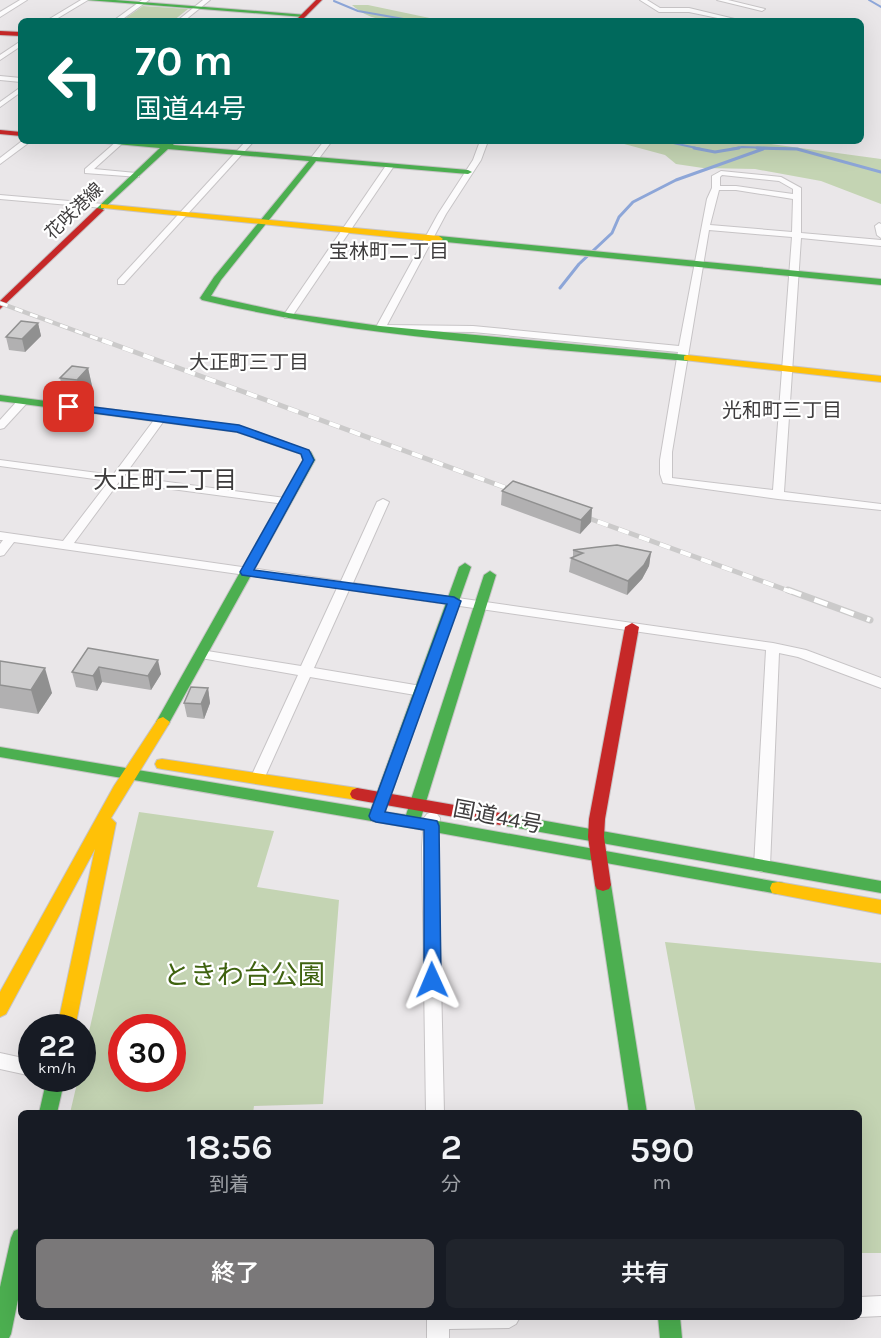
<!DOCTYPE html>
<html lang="ja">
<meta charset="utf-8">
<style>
:root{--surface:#171b24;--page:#20242c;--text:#f1f3f6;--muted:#9ea1a6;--accent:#7a7879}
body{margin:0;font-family:Karla,"Noto Sans JP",sans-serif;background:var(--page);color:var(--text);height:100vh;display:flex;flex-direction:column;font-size:22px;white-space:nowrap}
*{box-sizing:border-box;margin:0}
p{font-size:20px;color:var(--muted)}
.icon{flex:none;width:33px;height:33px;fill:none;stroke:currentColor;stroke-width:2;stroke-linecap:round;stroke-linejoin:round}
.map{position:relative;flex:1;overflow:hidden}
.drawer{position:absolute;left:18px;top:1110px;width:844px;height:210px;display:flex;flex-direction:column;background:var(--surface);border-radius:9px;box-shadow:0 6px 24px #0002}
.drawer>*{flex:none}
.top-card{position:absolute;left:18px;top:18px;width:846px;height:126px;border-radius:9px;box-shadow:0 6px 24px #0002;background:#00695c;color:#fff;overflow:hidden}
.speed{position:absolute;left:18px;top:1014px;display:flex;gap:12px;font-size:30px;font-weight:700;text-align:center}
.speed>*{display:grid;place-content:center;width:78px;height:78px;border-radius:50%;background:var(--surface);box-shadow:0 6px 24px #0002;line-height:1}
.speed small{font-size:15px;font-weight:400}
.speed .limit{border:9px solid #d22;background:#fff;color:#111}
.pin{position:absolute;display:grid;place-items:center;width:51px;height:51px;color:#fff;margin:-26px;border-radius:12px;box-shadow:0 3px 9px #0006}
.me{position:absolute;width:66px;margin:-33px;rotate:359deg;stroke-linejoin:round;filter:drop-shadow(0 0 4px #0008)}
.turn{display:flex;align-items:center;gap:21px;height:126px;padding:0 18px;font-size:27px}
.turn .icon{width:78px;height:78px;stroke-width:2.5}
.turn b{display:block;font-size:42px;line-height:51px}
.eta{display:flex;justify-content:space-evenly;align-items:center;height:102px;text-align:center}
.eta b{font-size:36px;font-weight:600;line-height:42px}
.primary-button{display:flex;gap:12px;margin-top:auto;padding:12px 18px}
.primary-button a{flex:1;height:69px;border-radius:9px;background:var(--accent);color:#fff;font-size:24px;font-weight:600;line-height:69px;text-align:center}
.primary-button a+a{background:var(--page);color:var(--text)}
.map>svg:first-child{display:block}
</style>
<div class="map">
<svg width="881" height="1338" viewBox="0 0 881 1338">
<rect width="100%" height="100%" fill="#eae7e9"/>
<!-- green -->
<g fill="#c4d4b3" fill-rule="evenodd">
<path d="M 352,5 L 368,5 L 444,21 C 413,21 377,28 352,5 Z"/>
<polygon points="143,6 188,9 173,21 123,20"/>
<polygon points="613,141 771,144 881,159 881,204 821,181 755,169 703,168 676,164 665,155"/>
<path d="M 139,812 L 274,831 L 257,887 L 339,900 L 323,1104 L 254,1106 L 253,1113 L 70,1113 L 78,1079 L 82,1078 L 83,1058 ZM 122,1028 L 172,1028 L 172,1078 L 122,1078 Z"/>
<polygon points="665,942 881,963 881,1253 860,1253 860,1113 696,1113"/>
</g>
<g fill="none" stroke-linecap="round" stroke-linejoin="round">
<!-- stream-far1 -->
<g stroke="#8da6d8" stroke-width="2">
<polyline points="869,0 881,7"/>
<polyline points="334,1 358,11 415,21"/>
<polyline points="664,141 701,149"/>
<polyline points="731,149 742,147 797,149"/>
</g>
<!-- stream -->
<g stroke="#8da6d8" stroke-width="3">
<polyline points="694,148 715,152 739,148"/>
<polyline points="757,148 797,149 881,172"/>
<polyline points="560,288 579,264 612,233 619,217 633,202 676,180 763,149"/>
</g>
<defs>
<g id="street">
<polygon points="20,0 27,0 0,17 0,12"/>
<polygon points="81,0 88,0 53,21 46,21"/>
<polygon points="142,0 149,0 120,21 113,21"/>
<polygon points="203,0 210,0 184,21 177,21"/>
<polygon points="640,0 647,0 660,8 689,8 743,21 732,21 689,12 659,12"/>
<polygon points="717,0 728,0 765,9 762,11"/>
<polygon points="21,41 21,46 0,60 0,55"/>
<polygon points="0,76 21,78 21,82 0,80"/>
<polygon points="21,87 21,92 0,107 0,102"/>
<polygon points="22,141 31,141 0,164 0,158"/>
<polygon points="117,141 124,142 94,169 136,173 139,173 139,177 85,173 85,169"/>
<polygon points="246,141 254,141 124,284 118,284 118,280"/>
<polygon points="324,141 332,141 317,161 311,161 310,159"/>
<path d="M 480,141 L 488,141 L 481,160 L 446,214 L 387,325 L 473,326 L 679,346 L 707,199 L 712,188 L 712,176 L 721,171 L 781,177 L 801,188 L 801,233 L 881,240 L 881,246 L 801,238 L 784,492 L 881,504 L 881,510 L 778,499 L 663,483 L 660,474 L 660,460 L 678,352 L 473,332 L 377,331 L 375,329 L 438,214 L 473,160 ZM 722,175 L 779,181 L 793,189 L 793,194 L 736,186 L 720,186 L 720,177 ZM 719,190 L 736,190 L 793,199 L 792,232 L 710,225 ZM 709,230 L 792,237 L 773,490 L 672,478 L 672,452 Z"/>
<polygon points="387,164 394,166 291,318 285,318 283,316"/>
<polygon points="0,195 104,204 108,206 104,208 0,199"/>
<polygon points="879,223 881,224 881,238 877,235 875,226"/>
<polygon points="23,398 28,401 27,403 4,428 0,429 0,420 19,399"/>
<polygon points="161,415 166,418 124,476 285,498 291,501 285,504 119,482 74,543 341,581 377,502 383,499 389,502 353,583 773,643 806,650 881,678 881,688 798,657 779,653 770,866 768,870 762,872 756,870 754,866 766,650 349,590 314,668 421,686 428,691 421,696 310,677 264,779 262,783 252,783 250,779 298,675 201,658 194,654 201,650 301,666 337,588 14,542 4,555 0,556 0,544 3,540 0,540 0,532 63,541 109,481 0,466 0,460 113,475 157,416"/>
<polygon points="432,812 437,814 440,818 438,847 444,1113 426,1113 422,847 424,818 427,814"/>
<polygon points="0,1053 32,1060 32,1076 0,1069"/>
<polygon points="881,1296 881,1316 860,1317 859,1317 860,1297"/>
<polygon points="427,1317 520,1317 516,1324 509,1328 449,1329 449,1338 427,1338"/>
</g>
<g id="fast">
<polygon points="87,0 115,0 307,15 304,17"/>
<path d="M 101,141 L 165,144 L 168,141 L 176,141 L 173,145 L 468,170 L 472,172 L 468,174 L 316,161 L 221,280 L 211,296 L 288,313 L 380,326 L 687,355 L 692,358 L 687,361 C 525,346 360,338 202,300 L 200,298 L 214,277 L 309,161 L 168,149 L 100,212 L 96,210 L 97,208 L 160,148 L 105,143 Z"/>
<polygon points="439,236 881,279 881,285 436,241 435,239"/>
<polygon points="0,395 239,426 311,452 315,460 168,725 163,727 156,722 303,460 301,454 237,432 0,401"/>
<polygon points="465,563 471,567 385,812 406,815 484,575 490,571 496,575 421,818 778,882 784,883 786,888 784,893 778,894 412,828 0,757 0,747 371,809 459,567"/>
<polygon points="506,814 881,881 881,893 506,826 501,824 498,820 501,816"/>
<polygon points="603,879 609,881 611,885 647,1113 629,1113 595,885 597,881"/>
<polygon points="47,1078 65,1078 57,1113 39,1113"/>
<polygon points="21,1228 21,1285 11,1334 9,1338 0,1338 0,1287 11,1238 14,1231"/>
<polygon points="658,1317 680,1317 682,1338 660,1338"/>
</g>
<g id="slow">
<polygon points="101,204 439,236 443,239 439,242 104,208 101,208"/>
<polygon points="687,355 881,376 881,382 684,360 684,356"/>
<polygon points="163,717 170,722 111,818 116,823 75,1028 57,1028 95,849 6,1014 0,1017 0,992 114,786 158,719"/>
<polygon points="162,759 357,788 362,790 364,794 362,798 357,800 162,769 157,768 155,764 157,760"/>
<polygon points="778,882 881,900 881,914 772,893 770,888 772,883"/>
</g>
<g id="jam">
<polygon points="316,0 322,0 301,21 295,21"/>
<polygon points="0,31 21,32 21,36 0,35"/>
<polygon points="0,130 21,132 21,136 0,134"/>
<polygon points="97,208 104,210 0,309 0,301"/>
<polygon points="632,623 639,627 605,819 604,837 611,885 609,889 603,891 597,889 595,885 588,837 589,819 625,627"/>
<polygon points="357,788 506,814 511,816 514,820 511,824 506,826 357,800 352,798 350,794 352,790"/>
</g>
</defs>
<!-- street casing -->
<use href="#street" stroke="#c7c4c6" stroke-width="2"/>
<!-- fast casing -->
<use href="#fast" stroke="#c7c4c6" stroke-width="2"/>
<!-- slow casing -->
<use href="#slow" stroke="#c7c4c6" stroke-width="2"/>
<!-- jam casing -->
<use href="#jam" stroke="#c7c4c6" stroke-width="2"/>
<!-- street -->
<use href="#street" fill="#fcfbfc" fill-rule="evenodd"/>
<!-- fast -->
<use href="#fast" fill="#4caf50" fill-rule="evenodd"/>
<!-- slow -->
<use href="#slow" fill="#ffc107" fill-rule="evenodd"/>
<!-- jam -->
<use href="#jam" fill="#c62828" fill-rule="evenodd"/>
<defs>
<polyline id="rail-far2" points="0,303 106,342"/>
<g id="rail-far1">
<polyline points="102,340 520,493"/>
<polyline points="577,514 792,592"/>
</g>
<polyline id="rail" points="788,590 870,620"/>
</defs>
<!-- rail-far2 casing -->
<use href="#rail-far2" stroke="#cbcaca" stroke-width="4.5"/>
<!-- rail-far1 casing -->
<use href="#rail-far1" stroke="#cbcaca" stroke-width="5"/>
<!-- rail casing -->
<use href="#rail" stroke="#cbcaca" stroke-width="7"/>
<!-- rail-far2 -->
<use href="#rail-far2" stroke="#fff" stroke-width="3" stroke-dasharray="8" stroke-linecap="butt"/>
<!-- rail-far1 -->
<use href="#rail-far1" stroke="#fff" stroke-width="4" stroke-dasharray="11" stroke-linecap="butt"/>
<!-- rail -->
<use href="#rail" stroke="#fff" stroke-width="4.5" stroke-dasharray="14" stroke-linecap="butt"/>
</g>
<!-- wall -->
<g fill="#b1b0b1">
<polygon points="38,323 41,336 25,352 9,350 6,337"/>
<polygon points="88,368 92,386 81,398 64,395 60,378"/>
<polygon points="502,491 592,508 591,522 580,534 501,505"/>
<polygon points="573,550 651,552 649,566 642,579 627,595 569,572 571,558 573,557"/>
<polygon points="88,648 161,674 151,690 102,682 97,691 76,687 72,672"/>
<polygon points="0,661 52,693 38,714 0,708"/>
<polygon points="208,688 210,703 204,719 187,717 184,703"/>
</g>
<!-- shaded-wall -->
<g fill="#909090">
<polygon points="38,323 41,336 25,352 22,339"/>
<polygon points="88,368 92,386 81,398 77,380"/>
<polygon points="592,508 591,522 580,534 581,520"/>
<polygon points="651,552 649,566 642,579 627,595 628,581"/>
<polygon points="158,660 161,674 151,690 148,676"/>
<polygon points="99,667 102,682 97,691 93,676"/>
<polygon points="45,668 52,693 38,714 31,690"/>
<polygon points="208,688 210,703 204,719 201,704"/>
</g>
<!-- building -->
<g fill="#cecdce" stroke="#909090" stroke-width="1.5">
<polygon points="21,321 38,323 22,339 6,337"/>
<polygon points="72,366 88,368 77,380 60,378"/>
<polygon points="513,481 592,508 581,520 502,491"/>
<polygon points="617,545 651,552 644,565 628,581 571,558 583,553 573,550 598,547"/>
<polygon points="88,648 158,660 148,676 99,667 93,676 72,672"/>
<polygon points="0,661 45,668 31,690 0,685"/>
<polygon points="191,687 208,688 201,704 184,703"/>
</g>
<!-- route -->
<polygon fill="#1a73e8" stroke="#114b97" stroke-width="1.5" points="69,404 239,425 309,450 314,460 254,570 454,597 461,601 385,812 432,820 437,821 439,826 441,980 439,985 432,987 426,985 424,980 424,830 376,822 371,820 369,816 447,604 242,575 240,572 303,460 301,454 237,432 65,409 65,405"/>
<g text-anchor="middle" stroke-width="4.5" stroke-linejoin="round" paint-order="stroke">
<!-- far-street labels -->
<g font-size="18" fill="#3e3c3d" stroke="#fff">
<text transform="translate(74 211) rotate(-44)" y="6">花咲港線</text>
</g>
<!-- far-neighbourhood labels -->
<g font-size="20" fill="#3e3c3d" stroke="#fff">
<text x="389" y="258">宝林町二丁目</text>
<text x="249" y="369">大正町三丁目</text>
<text x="782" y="417">光和町三丁目</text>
</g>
<!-- street labels -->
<g font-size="22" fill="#3e3c3d" stroke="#fff">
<text transform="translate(498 816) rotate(11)" y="8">国道44号</text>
</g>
<!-- neighbourhood labels -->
<g font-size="24" fill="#3e3c3d" stroke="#fff">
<text x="165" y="488">大正町二丁目</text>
</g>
<!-- near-park labels -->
<g font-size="27" fill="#3f6310" stroke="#fff">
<text x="244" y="984">ときわ台公園</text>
</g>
</g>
</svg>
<div class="speed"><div>22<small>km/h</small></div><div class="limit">30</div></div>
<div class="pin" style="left:69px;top:407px;background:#d93025"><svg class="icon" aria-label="arrive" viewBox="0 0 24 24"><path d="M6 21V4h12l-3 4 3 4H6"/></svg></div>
<svg class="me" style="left:432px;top:980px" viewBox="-20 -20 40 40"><path d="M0-17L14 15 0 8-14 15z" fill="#1a73e8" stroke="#fff" stroke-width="4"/></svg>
<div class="top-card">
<div class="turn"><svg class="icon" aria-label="left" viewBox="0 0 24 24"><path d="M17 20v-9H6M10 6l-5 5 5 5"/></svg><div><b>70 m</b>国道44号</div></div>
</div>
<section class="drawer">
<div class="eta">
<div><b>18:56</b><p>到着</p></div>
<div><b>2</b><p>分</p></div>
<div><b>590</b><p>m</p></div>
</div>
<div class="primary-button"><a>終了</a><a>共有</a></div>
</section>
</div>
